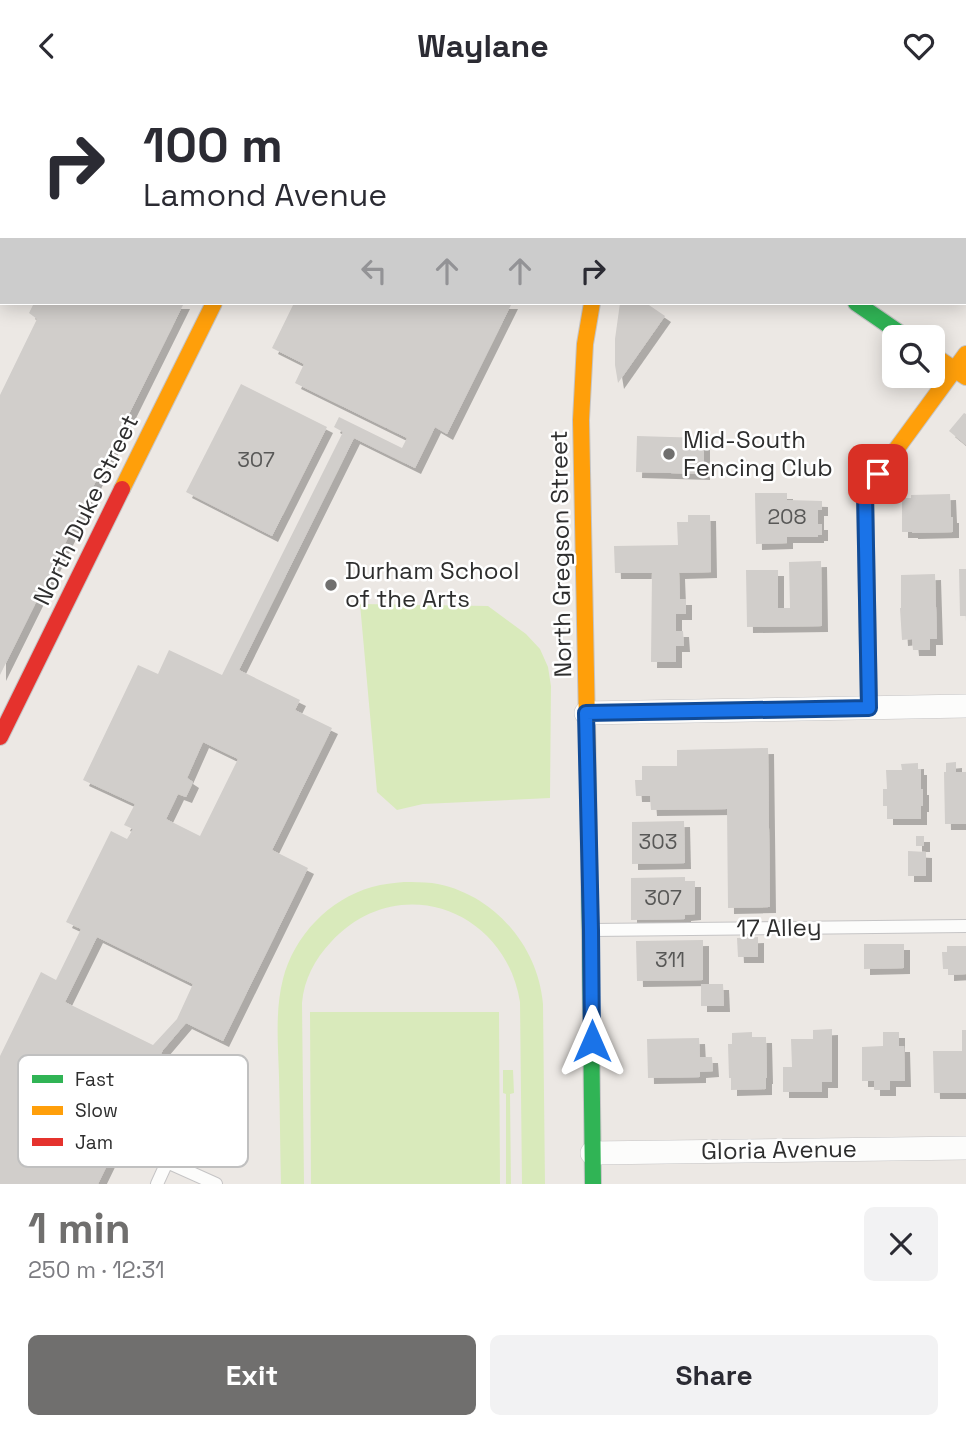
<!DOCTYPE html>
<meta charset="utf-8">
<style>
:root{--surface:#fff;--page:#f2f2f3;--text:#2b2b33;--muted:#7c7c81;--accent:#706f6e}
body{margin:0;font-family:"Space Grotesk",sans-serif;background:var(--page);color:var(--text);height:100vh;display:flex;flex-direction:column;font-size:26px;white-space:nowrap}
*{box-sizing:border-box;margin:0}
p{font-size:23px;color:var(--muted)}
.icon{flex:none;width:38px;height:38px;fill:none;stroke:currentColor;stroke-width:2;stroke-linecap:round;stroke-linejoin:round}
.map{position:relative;height:1093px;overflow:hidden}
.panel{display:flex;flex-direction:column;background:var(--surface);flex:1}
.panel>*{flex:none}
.guide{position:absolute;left:0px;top:0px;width:966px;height:214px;box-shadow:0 4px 18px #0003;background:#fff;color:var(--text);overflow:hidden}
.tools{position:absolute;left:882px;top:234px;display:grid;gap:14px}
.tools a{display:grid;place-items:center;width:63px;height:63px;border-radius:10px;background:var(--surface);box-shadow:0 4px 18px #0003;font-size:35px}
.pin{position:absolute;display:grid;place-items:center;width:60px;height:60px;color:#fff;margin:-30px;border-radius:14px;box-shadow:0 4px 10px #0006}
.me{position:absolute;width:77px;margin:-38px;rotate:0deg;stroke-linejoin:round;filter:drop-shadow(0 0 5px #0008)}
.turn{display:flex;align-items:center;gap:24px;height:147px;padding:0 28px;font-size:32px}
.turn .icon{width:91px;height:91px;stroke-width:2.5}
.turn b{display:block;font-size:49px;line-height:60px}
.lanes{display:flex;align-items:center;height:66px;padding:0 28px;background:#0003;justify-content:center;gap:35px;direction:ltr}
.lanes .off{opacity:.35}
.round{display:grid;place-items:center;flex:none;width:74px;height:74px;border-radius:10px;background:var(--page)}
.headline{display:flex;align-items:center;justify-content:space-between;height:119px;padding:0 28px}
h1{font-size:42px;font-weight:800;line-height:52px;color:var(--accent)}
.cta{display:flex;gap:14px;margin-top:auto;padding:14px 28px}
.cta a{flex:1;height:80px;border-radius:10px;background:var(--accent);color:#fff;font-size:28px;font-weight:800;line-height:80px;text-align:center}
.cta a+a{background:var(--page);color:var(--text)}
header{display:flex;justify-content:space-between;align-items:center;height:91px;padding:0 28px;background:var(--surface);font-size:32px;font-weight:800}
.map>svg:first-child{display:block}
</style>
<header><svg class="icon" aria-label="back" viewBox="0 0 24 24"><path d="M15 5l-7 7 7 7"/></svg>Waylane<svg class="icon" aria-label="heart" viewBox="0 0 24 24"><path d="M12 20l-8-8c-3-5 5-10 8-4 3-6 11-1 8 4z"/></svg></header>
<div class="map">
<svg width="966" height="1093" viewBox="0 0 966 1093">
<defs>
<filter id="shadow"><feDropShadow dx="6" dy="6" stdDeviation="0" flood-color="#0004"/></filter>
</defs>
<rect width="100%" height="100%" fill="#ece8e4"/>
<!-- pitch -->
<g fill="#d9eabb">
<polygon points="360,513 488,515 526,543 540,558 548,576 551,595 550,707 423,713 397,719 377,701"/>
<path d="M 404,791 C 413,791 423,791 432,792 C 492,801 538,854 543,913 L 545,1093 L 522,1093 L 520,911 C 505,817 397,779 331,851 C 315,868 304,888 302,912 L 304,1093 L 281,1093 C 280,1057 280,1021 279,985 C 278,953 275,919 283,888 C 294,845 329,808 372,796 C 383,793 394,792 404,791 Z"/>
<polygon points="310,921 499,921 500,1093 311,1093"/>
<polygon points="503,979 513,979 514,1002 510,1003 511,1093 506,1093 506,1003 503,1002"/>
</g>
<!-- building -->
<g fill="#d1cecb" fill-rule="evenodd" filter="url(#shadow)">
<polygon points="34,212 184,212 0,584 0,304 37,228 29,222"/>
<path d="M 294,212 L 512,212 L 447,343 L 435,336 L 415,377 L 354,347 L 239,579 L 300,609 L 295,619 L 332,637 L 272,759 L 308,777 L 223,950 L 186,932 L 163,959 L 98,1093 L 0,1093 L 0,965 L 41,881 L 56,889 L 81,838 L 66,831 L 111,740 L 127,748 L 133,738 L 124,734 L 135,713 L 83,689 L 138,574 L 158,583 L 169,559 L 222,584 L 343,341 L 334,336 L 339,326 L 402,357 L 407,347 L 295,292 L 304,273 L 272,257 ZM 203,651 L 238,668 L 200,745 L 166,728 L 178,703 L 186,706 L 193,691 L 187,687 ZM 97,846 L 193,893 L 177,928 L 153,954 L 65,911 Z"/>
<polygon points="620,212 646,212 665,225 618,292 615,274 615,248"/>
<polygon points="241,293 327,336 272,445 186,401"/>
<polygon points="964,322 966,323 966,354 949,340"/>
<polygon points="637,345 704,347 704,383 636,381"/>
<polygon points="755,402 787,402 787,409 822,410 822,419 818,419 818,433 822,433 822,444 818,444 818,446 787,446 787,452 756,453"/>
<polygon points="950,403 951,426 953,426 953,441 912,442 912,441 902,441 902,407 911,407 911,404"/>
<polygon points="688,424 710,424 711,481 679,482 680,508 686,508 686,523 676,523 676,540 683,540 684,555 676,555 676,571 651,571 652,482 615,482 614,455 678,454 677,431 688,431"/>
<polygon points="821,470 822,535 747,536 746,479 778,479 778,517 790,517 789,471"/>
<polygon points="959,478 966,478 966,525 960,525"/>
<polygon points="935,483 937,548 930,548 930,559 913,559 912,548 902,549 900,517 901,517 901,484"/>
<polygon points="768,657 770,816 728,817 727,718 651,719 650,705 636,705 635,689 642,689 642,675 677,675 677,659"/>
<polygon points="956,671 956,681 966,681 966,733 945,733 944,681 946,681 946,672"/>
<polygon points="918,672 918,678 921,678 921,698 923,698 923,715 921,715 921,728 887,728 887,715 883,715 883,698 887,698 886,679 902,679 901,673"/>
<polygon points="684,730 685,772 632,773 632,731"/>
<rect x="916" y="745" width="8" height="10"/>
<polygon points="908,760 926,761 926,785 908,785"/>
<polygon points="685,786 685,790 695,790 695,823 685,824 685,828 631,829 631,787"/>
<polygon points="758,846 758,866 738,866 737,847"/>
<polygon points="703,849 703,889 637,890 636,850"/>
<polygon points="864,853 904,853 904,877 864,878"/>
<polygon points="947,855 966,855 966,883 948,884 948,878 943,878 942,861 947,861"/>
<polygon points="701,893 723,893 724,915 701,915"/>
<polygon points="832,938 832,991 822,991 822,1001 783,1001 783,976 792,976 791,948 813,948 813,939"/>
<polygon points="962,939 966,939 966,1002 934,1002 933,960 962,960"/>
<polygon points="752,941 752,946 766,946 767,987 766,987 766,998 731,999 731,987 729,987 728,953 732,953 732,942"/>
<polygon points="883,941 899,941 899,955 904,955 905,990 890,990 890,999 874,999 874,990 862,990 862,956 883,955"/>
<polygon points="699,947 700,966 712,966 713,980 700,981 700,986 648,987 647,948"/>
</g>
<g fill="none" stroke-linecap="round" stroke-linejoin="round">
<defs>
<g id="lane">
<polyline points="592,839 966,835"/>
<polyline points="157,1093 167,1071 216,1093"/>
</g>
<g id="street">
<polyline points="0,39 2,40"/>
<polyline points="586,622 966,615"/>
<polyline points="592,1062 966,1057"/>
</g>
<g id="fast">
<polyline points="559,0 561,2"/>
<polyline points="698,2 699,0"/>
<polyline points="856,212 907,247"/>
<polyline points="588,685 593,1093"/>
</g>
<g id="slow">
<polyline points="933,264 966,286"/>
<polyline points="122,398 214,212"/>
<polyline points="869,617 865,401 966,263"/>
<polyline points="588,685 581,329 585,253 592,212"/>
</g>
<g id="jam">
<polyline points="317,2 318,0"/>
<polyline points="0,646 122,398"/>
</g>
</defs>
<!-- lane casing -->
<use href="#lane" stroke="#c5c4c5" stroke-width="14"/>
<!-- street casing -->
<use href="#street" stroke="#c5c4c5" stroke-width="24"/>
<!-- fast casing -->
<use href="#fast" stroke="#c5c4c5" stroke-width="18"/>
<!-- slow casing -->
<use href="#slow" stroke="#c5c4c5" stroke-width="18"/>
<!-- jam casing -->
<use href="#jam" stroke="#c5c4c5" stroke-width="18"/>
<!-- lane -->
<use href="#lane" stroke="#fcfcfb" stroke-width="12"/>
<!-- street -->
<use href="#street" stroke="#fcfcfb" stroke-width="23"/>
<!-- fast -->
<use href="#fast" stroke="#30b455" stroke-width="16"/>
<!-- slow -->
<use href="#slow" stroke="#ff9f0a" stroke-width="16"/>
<!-- jam -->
<use href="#jam" stroke="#e5322d" stroke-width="16"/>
</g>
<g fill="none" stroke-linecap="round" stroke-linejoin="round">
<defs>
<polyline id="route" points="592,950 591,839 586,622 869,617 865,401 878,383"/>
</defs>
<!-- route casing -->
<use href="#route" stroke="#114b97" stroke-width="18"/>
<!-- route -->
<use href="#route" stroke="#1a73e8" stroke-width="12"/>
</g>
<!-- markers -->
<g fill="#706f6e" stroke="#fff" stroke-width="2.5">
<circle cx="669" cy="363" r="7"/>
<circle cx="331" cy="494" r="7"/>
</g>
<g text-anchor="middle" stroke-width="5" stroke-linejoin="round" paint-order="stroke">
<!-- number labels -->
<g font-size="21" fill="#585857">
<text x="256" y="376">307</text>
<text x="787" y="433">208</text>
<text x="658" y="758">303</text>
<text x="663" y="814">307</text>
<text x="670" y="876">311</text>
</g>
<!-- poi labels -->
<g font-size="24" fill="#2e2e2e" stroke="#fff" text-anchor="start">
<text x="683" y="357">Mid-South<tspan x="683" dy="28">Fencing Club</tspan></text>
<text x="345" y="488">Durham School<tspan x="345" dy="28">of the Arts</tspan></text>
</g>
<!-- street labels -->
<g font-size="24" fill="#2e2e2e" stroke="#fff">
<text transform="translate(86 419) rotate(-64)" y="8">North Duke Street</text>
<text transform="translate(561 463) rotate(-91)" y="8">North Gregson Street</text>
<text transform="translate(779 837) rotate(-1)" y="8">17 Alley</text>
<text transform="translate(779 1059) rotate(-1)" y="8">Gloria Avenue</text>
</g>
</g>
<!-- legend -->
<rect x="18" y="964" width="230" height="112" rx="10" fill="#fff" stroke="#c0c0c0" stroke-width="2"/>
<rect x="32" y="984" width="31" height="8" fill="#30b455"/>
<rect x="32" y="1015" width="31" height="9" fill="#ff9f0a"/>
<rect x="32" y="1047" width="31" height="8" fill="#e5322d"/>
<g font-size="19" fill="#2e2e2e">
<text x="75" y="995">Fast</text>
<text x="75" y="1026">Slow</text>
<text x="75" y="1058">Jam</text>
</g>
</svg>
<div class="tools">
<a><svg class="icon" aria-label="search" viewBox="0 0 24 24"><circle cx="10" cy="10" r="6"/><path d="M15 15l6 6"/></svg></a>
</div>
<div class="pin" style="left:878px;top:383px;background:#d93025"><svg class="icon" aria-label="arrive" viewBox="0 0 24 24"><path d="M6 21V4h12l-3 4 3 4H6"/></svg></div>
<svg class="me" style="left:592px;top:950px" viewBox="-20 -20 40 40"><path d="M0-17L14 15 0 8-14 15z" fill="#1a73e8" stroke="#fff" stroke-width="4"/></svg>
<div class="guide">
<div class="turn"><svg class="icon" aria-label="right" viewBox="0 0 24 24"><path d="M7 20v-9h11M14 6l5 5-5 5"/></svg><div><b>100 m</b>Lamond Avenue</div></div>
<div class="lanes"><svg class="icon off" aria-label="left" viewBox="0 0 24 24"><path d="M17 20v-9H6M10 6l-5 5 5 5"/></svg><svg class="icon off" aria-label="ahead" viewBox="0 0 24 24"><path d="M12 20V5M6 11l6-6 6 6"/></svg><svg class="icon off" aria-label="ahead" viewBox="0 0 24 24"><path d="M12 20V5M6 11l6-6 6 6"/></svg><svg class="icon" aria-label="right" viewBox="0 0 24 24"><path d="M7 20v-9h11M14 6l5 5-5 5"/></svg></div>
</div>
</div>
<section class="panel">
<div class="headline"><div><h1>1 min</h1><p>250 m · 12:31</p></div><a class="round"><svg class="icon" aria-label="close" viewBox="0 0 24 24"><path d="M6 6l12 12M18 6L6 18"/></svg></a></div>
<div class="cta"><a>Exit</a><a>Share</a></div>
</section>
